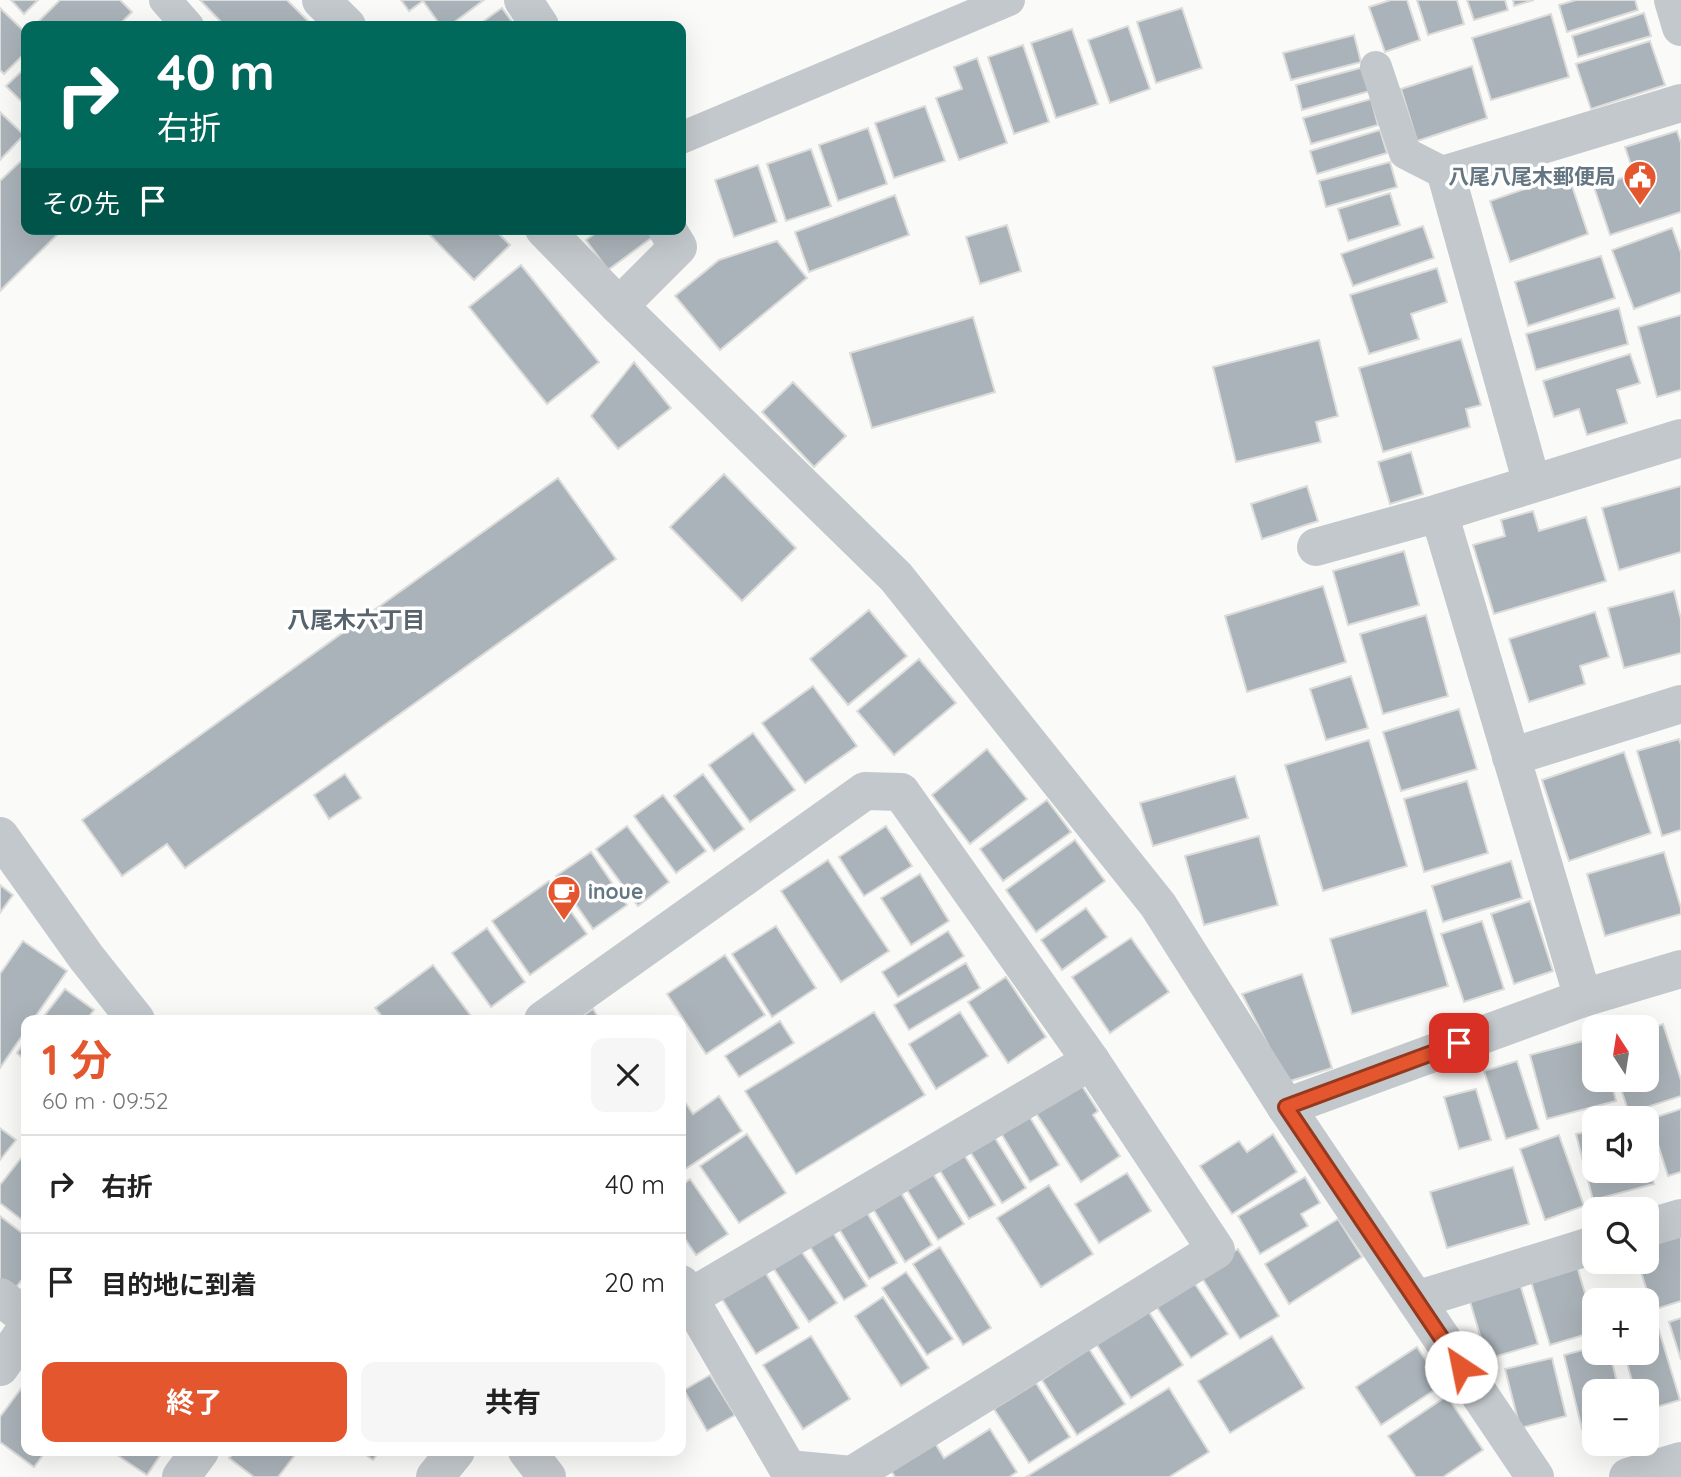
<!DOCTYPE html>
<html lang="ja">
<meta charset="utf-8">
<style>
:root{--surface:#fff;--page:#f6f6f6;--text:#222;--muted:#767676;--line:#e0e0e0;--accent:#e4572e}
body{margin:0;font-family:Quicksand,"Noto Sans JP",sans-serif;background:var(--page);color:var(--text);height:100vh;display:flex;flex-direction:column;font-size:26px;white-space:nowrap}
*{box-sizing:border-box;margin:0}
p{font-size:23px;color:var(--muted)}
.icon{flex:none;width:38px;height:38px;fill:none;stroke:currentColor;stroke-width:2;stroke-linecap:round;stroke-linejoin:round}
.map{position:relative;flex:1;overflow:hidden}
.details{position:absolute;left:21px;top:1015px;width:665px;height:441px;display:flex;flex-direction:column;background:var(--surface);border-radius:14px;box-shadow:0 7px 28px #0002}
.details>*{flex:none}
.top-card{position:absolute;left:21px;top:21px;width:665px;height:214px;border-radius:14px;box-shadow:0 7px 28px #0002;background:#00695c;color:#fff;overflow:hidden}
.needle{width:46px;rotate:348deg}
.buttons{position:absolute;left:1582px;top:1015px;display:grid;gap:14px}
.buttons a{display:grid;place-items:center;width:77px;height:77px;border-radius:14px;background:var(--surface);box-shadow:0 7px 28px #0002;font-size:35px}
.pin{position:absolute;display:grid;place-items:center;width:60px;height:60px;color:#fff;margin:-30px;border-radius:14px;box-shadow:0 4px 10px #0006}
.me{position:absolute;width:77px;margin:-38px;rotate:326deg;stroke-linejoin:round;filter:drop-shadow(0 0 5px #0008)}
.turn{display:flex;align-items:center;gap:24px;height:147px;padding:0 21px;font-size:32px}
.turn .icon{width:91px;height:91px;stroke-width:2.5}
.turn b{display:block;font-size:49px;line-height:60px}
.then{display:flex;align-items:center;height:66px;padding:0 21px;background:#0003;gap:14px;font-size:26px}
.round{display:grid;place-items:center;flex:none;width:74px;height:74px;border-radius:14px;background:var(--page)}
.summary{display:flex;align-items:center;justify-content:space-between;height:119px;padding:0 21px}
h1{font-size:42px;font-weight:700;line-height:52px;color:var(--accent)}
.cta{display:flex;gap:14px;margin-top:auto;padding:14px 21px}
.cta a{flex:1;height:80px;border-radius:14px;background:var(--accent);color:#fff;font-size:28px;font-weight:700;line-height:80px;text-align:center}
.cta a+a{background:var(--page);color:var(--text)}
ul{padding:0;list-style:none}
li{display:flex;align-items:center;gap:21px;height:98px;padding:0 21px;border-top:2px solid var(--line)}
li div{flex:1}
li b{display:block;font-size:26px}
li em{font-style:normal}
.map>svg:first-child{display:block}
</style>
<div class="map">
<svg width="1681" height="1477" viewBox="0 0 1681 1477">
<rect width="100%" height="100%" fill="#fafaf8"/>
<!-- building -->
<g fill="#aab3b9" stroke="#dcdcda" stroke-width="2">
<polygon points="11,0 38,0 24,14"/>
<polygon points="60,0 120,0 132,12 118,26 44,26 39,21"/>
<polygon points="200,0 287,0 313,26 225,26"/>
<polygon points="401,0 484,0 449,26 441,26 423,1 409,11"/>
<polygon points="1391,0 1407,0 1420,40 1385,52 1369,7"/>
<polygon points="1417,0 1457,0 1464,24 1428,35"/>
<polygon points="1467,0 1505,0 1508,10 1474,20"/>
<polygon points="1513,0 1534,0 1514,6"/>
<polygon points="1576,0 1635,0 1638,10 1567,32 1559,5"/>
<polygon points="0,8 26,33 26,52 4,74 0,70"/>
<polygon points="502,8 515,26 477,26"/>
<polygon points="1182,8 1202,68 1156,83 1137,22"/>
<polygon points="1644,13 1651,36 1578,57 1572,36"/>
<polygon points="1551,14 1569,77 1491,100 1472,38"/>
<polygon points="1128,26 1150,89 1110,103 1088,40"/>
<polygon points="1072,29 1098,104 1056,118 1031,43"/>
<polygon points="1354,35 1361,62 1291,80 1283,53"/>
<polygon points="1650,41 1665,85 1591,109 1576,64"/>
<polygon points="1023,45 1049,122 1014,134 988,57"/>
<polygon points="977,58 1007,143 959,160 936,98 962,89 954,67"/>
<polygon points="1472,66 1487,118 1417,141 1401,89"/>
<polygon points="26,67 26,106 6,86"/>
<polygon points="1364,67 1370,91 1302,110 1296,85"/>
<polygon points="1371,99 1378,125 1311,144 1303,118"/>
<polygon points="925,106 945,161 894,178 875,123"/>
<polygon points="0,112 24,135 0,160"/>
<polygon points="868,128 887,184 838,201 819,145"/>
<polygon points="1380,130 1387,153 1317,174 1310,151"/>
<polygon points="1677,131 1681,143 1681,212 1610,235 1594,187 1634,174 1625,147"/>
<polygon points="811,149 831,206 786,221 767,164"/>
<polygon points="26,156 26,229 63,229 0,291 0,181"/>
<polygon points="1390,162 1397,187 1326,207 1319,181"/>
<polygon points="758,165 777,222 734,237 715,180"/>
<polygon points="1568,174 1588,234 1510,262 1490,201"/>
<polygon points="1390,193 1400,225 1348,241 1338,209"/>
<polygon points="895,195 909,235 809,272 795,232"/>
<polygon points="1007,225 1021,271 980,284 966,237"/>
<polygon points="1423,226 1434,258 1353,286 1341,254"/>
<polygon points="1672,228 1681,253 1681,292 1634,309 1612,250"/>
<polygon points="424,229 494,229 510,245 474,280"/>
<polygon points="601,229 649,229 654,236 608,270 586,240"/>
<polygon points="777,241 807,278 720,350 675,296 719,260"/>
<polygon points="1601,256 1615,298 1528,326 1515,282"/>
<polygon points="521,265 599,362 547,404 469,307"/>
<polygon points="1437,268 1447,302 1411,314 1419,339 1369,354 1350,295"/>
<polygon points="1619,308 1628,344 1536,370 1526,334"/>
<polygon points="1681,315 1681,390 1657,397 1638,327"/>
<polygon points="973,317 995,392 872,428 850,353"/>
<polygon points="1461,339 1481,405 1466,409 1470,427 1383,452 1359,368"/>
<polygon points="1319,340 1338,416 1316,422 1321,442 1236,462 1213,367"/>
<polygon points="1630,354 1640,383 1617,390 1627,423 1587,435 1579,409 1554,417 1543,381"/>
<polygon points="634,362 671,408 618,449 591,416"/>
<polygon points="793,382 846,436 814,467 762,412"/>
<polygon points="1411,452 1423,494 1390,504 1378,462"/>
<polygon points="724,474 796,548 742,601 670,527"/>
<polygon points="558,478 616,559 185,868 167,844 122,876 82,820"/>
<polygon points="1307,486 1318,521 1262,539 1251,504"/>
<polygon points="1681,486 1681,552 1619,570 1602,508"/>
<polygon points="1533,511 1539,531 1586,517 1606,581 1494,614 1473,545 1505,536 1501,520"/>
<polygon points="1404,551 1419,605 1348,625 1333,571"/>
<polygon points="1323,586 1346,662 1247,692 1225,616"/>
<polygon points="1674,591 1681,619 1681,653 1624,668 1608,608"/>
<polygon points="869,610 907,656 848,705 810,659"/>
<polygon points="1595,612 1609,657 1580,666 1585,684 1529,702 1509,639"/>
<polygon points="1426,615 1448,696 1383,714 1360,634"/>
<polygon points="919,659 956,703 894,755 857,711"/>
<polygon points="1351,676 1368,728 1326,740 1310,689"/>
<polygon points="813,686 857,746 805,783 762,723"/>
<polygon points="1459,709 1477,769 1401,791 1383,732"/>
<polygon points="753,733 795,790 750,822 709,765"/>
<polygon points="1679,739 1681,745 1681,830 1662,836 1637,751"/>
<polygon points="1369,740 1407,866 1323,891 1285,765"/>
<polygon points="987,749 1027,799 970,844 932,795"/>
<polygon points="1624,752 1651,833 1569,861 1542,780"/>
<polygon points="345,774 361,798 329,819 314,795"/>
<polygon points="703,774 744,829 714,851 674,796"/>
<polygon points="1235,776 1248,818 1153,846 1140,803"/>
<polygon points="1467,781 1488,853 1424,872 1404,799"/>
<polygon points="663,795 706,851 676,873 634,816"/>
<polygon points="1047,800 1071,832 1003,881 980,849"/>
<polygon points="627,826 669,882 638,906 596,849"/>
<polygon points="886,826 912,866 864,896 839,857"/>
<polygon points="1259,836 1278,905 1204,925 1185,856"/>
<polygon points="1075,840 1105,881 1036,932 1006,890"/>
<polygon points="591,852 627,905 593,929 556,876"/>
<polygon points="1664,852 1681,908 1681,914 1605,936 1587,874"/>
<polygon points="828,860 889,951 841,982 781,891"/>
<polygon points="1511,861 1522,898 1443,922 1432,886"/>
<polygon points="920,874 949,921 911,945 881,898"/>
<polygon points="549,881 587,934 530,975 492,921"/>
<polygon points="0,885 13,895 0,913"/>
<polygon points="1530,901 1553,971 1514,984 1491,914"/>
<polygon points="1086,908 1107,937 1062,970 1041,940"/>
<polygon points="1426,910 1448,986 1352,1014 1330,939"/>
<polygon points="1482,921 1504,989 1464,1002 1441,934"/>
<polygon points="776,926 816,988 772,1017 732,954"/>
<polygon points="487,928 525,982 491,1007 452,953"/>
<polygon points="948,931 964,956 898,997 882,972"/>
<polygon points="1131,938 1169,992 1110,1033 1072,977"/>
<polygon points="23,941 67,971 33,1020 26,1020 26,1030 0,1068 0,974"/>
<polygon points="725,955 765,1015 706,1054 667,994"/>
<polygon points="966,963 980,988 909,1030 894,1005"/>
<polygon points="433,965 474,1020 385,1020 375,1008"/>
<polygon points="1302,974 1332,1068 1287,1082 1242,994"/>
<polygon points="1006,977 1046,1037 1008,1063 968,1002"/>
<polygon points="65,989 94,1010 86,1020 41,1020"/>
<polygon points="593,1009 600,1020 576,1020"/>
<polygon points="874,1012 925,1095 796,1174 745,1091"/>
<polygon points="960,1012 988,1056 936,1089 909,1044"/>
<polygon points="780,1021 794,1043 739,1077 725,1056"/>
<polygon points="1663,1024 1681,1080 1681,1096 1629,1113 1618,1080 1647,1080 1647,1030"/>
<polygon points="1594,1038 1594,1080 1611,1080 1616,1101 1547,1119 1530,1055"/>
<polygon points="26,1040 26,1061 17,1053"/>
<polygon points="1517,1061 1539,1129 1506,1139 1484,1071"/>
<polygon points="1077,1078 1098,1111 1093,1115 1120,1156 1081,1182 1032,1107"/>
<polygon points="1476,1089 1491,1140 1459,1149 1444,1097"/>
<polygon points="681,1096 693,1114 719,1096 742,1131 681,1172"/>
<polygon points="1681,1109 1681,1172 1668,1176 1650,1119"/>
<polygon points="1026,1111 1059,1165 1030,1182 998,1128"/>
<polygon points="0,1128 16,1140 0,1160"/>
<polygon points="990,1130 1026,1188 1002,1203 966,1145"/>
<polygon points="1594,1130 1594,1171 1647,1171 1647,1157 1654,1184 1593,1200 1576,1134"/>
<polygon points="747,1134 786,1193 739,1223 700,1166"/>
<polygon points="1273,1134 1297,1172 1232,1214 1200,1166 1239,1141 1247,1152"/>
<polygon points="1559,1135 1584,1206 1545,1220 1520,1149"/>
<polygon points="961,1150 995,1205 969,1219 936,1164"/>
<polygon points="22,1157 26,1160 26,1223 0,1203 0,1185"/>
<polygon points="1513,1167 1529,1224 1447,1248 1430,1192"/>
<polygon points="930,1169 964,1224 938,1240 904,1185"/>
<polygon points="1127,1173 1151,1211 1099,1243 1075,1204"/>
<polygon points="1305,1177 1320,1203 1301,1214 1308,1226 1260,1254 1238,1216"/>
<polygon points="690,1179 728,1234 696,1255 681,1233 681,1186"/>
<polygon points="1049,1185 1093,1254 1041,1287 997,1218"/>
<polygon points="897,1186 932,1245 905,1262 869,1202"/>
<polygon points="863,1206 897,1263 869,1279 835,1222"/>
<polygon points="0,1216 26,1236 26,1275 13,1291 0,1281"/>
<polygon points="1338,1219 1362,1257 1289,1304 1265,1264"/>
<polygon points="828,1225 867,1286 844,1300 805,1239"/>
<polygon points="1681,1232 1681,1301 1653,1310 1638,1262 1647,1262 1647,1243"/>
<polygon points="797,1245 837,1303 809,1322 770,1263"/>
<polygon points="940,1247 991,1328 963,1345 913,1264"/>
<polygon points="1238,1249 1279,1316 1240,1339 1199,1273"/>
<polygon points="1576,1263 1594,1324 1594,1332 1550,1345 1530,1278"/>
<polygon points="762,1267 799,1328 756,1354 719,1294"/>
<polygon points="906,1272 953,1339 927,1355 882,1288"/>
<polygon points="1193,1281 1228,1334 1191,1358 1156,1306"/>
<polygon points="1520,1284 1538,1344 1487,1359 1469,1298"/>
<polygon points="883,1297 929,1368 901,1386 855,1316"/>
<polygon points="1147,1309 1183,1365 1131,1398 1095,1342"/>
<polygon points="1681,1318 1681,1360 1669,1322"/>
<polygon points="1657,1324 1680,1400 1647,1410 1647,1391 1635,1391 1624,1353 1647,1353 1647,1327"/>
<polygon points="811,1336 850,1399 803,1429 763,1365"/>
<polygon points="1272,1336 1304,1388 1230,1433 1198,1381"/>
<polygon points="1417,1347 1442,1385 1381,1425 1356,1387"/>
<polygon points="1594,1347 1594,1353 1610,1353 1619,1391 1594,1391 1594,1426 1582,1429 1564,1355"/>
<polygon points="1089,1349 1125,1404 1077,1435 1042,1380"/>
<polygon points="1552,1358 1566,1416 1520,1428 1505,1369"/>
<polygon points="710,1375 735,1415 707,1431 684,1390"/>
<polygon points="26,1382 26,1451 46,1451 34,1467 0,1442 0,1417"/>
<polygon points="1036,1383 1070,1437 1029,1463 994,1409"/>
<polygon points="1169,1388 1209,1452 1169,1477 1026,1477"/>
<polygon points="1447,1396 1483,1450 1443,1477 1416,1477 1388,1436"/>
<polygon points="990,1429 1017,1472 1009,1477 895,1477 888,1466 932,1438 944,1458"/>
<polygon points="111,1451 163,1451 147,1475"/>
<polygon points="235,1451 298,1451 278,1477 254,1477 229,1458"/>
<polygon points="360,1451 380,1451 373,1460"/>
</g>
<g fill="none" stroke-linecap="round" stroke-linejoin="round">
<!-- service -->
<g stroke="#c3c8cc" stroke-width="32">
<polyline points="165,0 188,26"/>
<polyline points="1376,67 1405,153 1446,174"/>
<polyline points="681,138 1009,0"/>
</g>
<!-- minor -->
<g stroke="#c3c8cc" stroke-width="38">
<polyline points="321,0 347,26"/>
<polyline points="523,0 540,26"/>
<polyline points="544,229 619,306 896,577 1158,905 1286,1107 1535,1477"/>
<polyline points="619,306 678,247 667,229"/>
<polyline points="1532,484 1446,174 1681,103"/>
<polyline points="1439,513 1583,998"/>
<polyline points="1316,547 1439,513 1681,438"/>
<polyline points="1511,757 1681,704"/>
<polyline points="0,836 86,957 136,1020"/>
<polyline points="543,1020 865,791 901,792 1091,1061"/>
<polyline points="1286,1107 1583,998 1681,969"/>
<polyline points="1647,1228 1681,1218"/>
<polyline points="681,1284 689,1298 788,1469 852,1475 1216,1250 1091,1061 689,1298 681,1302"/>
<polyline points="0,1297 26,1317"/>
<polyline points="1416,1300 1594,1245"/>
<polyline points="0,1367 26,1329"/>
<polyline points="527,1451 547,1477"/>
<polyline points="181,1477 200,1451"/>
<polyline points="435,1477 456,1451"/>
<polyline points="1628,1477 1681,1461"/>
</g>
<!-- tertiary -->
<polyline stroke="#c3c8cc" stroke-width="38" points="1673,0 1681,27"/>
</g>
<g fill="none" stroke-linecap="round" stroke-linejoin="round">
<defs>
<polyline id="route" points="1459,1043 1286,1107 1461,1367"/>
</defs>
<!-- route casing -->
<use href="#route" stroke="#94391e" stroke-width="18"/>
<!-- route -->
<use href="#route" stroke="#e4572e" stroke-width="12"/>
</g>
<!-- icons -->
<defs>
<symbol id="civic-pin" viewBox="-11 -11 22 30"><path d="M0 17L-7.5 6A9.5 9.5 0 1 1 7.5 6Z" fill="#e4572e" stroke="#fff"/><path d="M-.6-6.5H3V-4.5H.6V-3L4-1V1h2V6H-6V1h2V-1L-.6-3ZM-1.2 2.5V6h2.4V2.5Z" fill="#fff"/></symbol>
<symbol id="cafe-pin" viewBox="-11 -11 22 30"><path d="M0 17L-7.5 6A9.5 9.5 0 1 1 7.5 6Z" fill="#e4572e" stroke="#fff"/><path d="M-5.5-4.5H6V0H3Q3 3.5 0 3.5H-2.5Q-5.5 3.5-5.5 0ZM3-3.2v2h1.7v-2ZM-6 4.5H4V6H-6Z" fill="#fff"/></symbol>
</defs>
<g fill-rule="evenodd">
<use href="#civic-pin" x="1621" y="158" width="38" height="52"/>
<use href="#cafe-pin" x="545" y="873" width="38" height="52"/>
</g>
<g text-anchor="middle" stroke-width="7" stroke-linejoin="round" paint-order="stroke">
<!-- poi labels -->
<g font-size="21" font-weight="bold" fill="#657683" stroke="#fff" text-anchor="end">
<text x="1616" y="184">八尾八尾木郵便局</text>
<text x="588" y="899" text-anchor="start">inoue</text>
</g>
<!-- neighbourhood labels -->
<g font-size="23" font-weight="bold" fill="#57646e" stroke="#fff">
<text x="356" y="628">八尾木六丁目</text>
</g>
</g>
</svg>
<div class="buttons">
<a><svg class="needle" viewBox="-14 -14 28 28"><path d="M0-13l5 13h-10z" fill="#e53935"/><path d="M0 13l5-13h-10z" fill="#767676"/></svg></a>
<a><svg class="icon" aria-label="sound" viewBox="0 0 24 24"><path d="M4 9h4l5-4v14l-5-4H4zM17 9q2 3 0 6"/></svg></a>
<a><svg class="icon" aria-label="search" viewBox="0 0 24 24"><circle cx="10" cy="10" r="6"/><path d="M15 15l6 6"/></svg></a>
<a>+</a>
<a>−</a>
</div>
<div class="pin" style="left:1459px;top:1043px;background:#d93025"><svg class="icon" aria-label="arrive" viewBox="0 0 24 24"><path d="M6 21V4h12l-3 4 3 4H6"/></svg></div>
<svg class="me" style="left:1461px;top:1367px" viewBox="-20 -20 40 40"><circle r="19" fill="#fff"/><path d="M0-13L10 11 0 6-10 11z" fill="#e4572e"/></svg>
<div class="top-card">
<div class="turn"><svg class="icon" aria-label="right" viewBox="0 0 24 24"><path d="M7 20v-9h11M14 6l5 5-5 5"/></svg><div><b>40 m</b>右折</div></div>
<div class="then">その先<svg class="icon" aria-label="arrive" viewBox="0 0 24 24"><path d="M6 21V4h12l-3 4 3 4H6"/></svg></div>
</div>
<section class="details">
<div class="summary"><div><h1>1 分</h1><p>60 m · 09:52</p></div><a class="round"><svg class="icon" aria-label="close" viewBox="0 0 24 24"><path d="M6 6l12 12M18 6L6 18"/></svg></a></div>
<ul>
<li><svg class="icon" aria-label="right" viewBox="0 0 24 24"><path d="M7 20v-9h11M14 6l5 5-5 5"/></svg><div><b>右折</b></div><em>40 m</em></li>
<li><svg class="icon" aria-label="arrive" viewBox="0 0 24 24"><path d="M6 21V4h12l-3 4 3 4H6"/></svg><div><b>目的地に到着</b></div><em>20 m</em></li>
</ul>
<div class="cta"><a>終了</a><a>共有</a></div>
</section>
</div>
